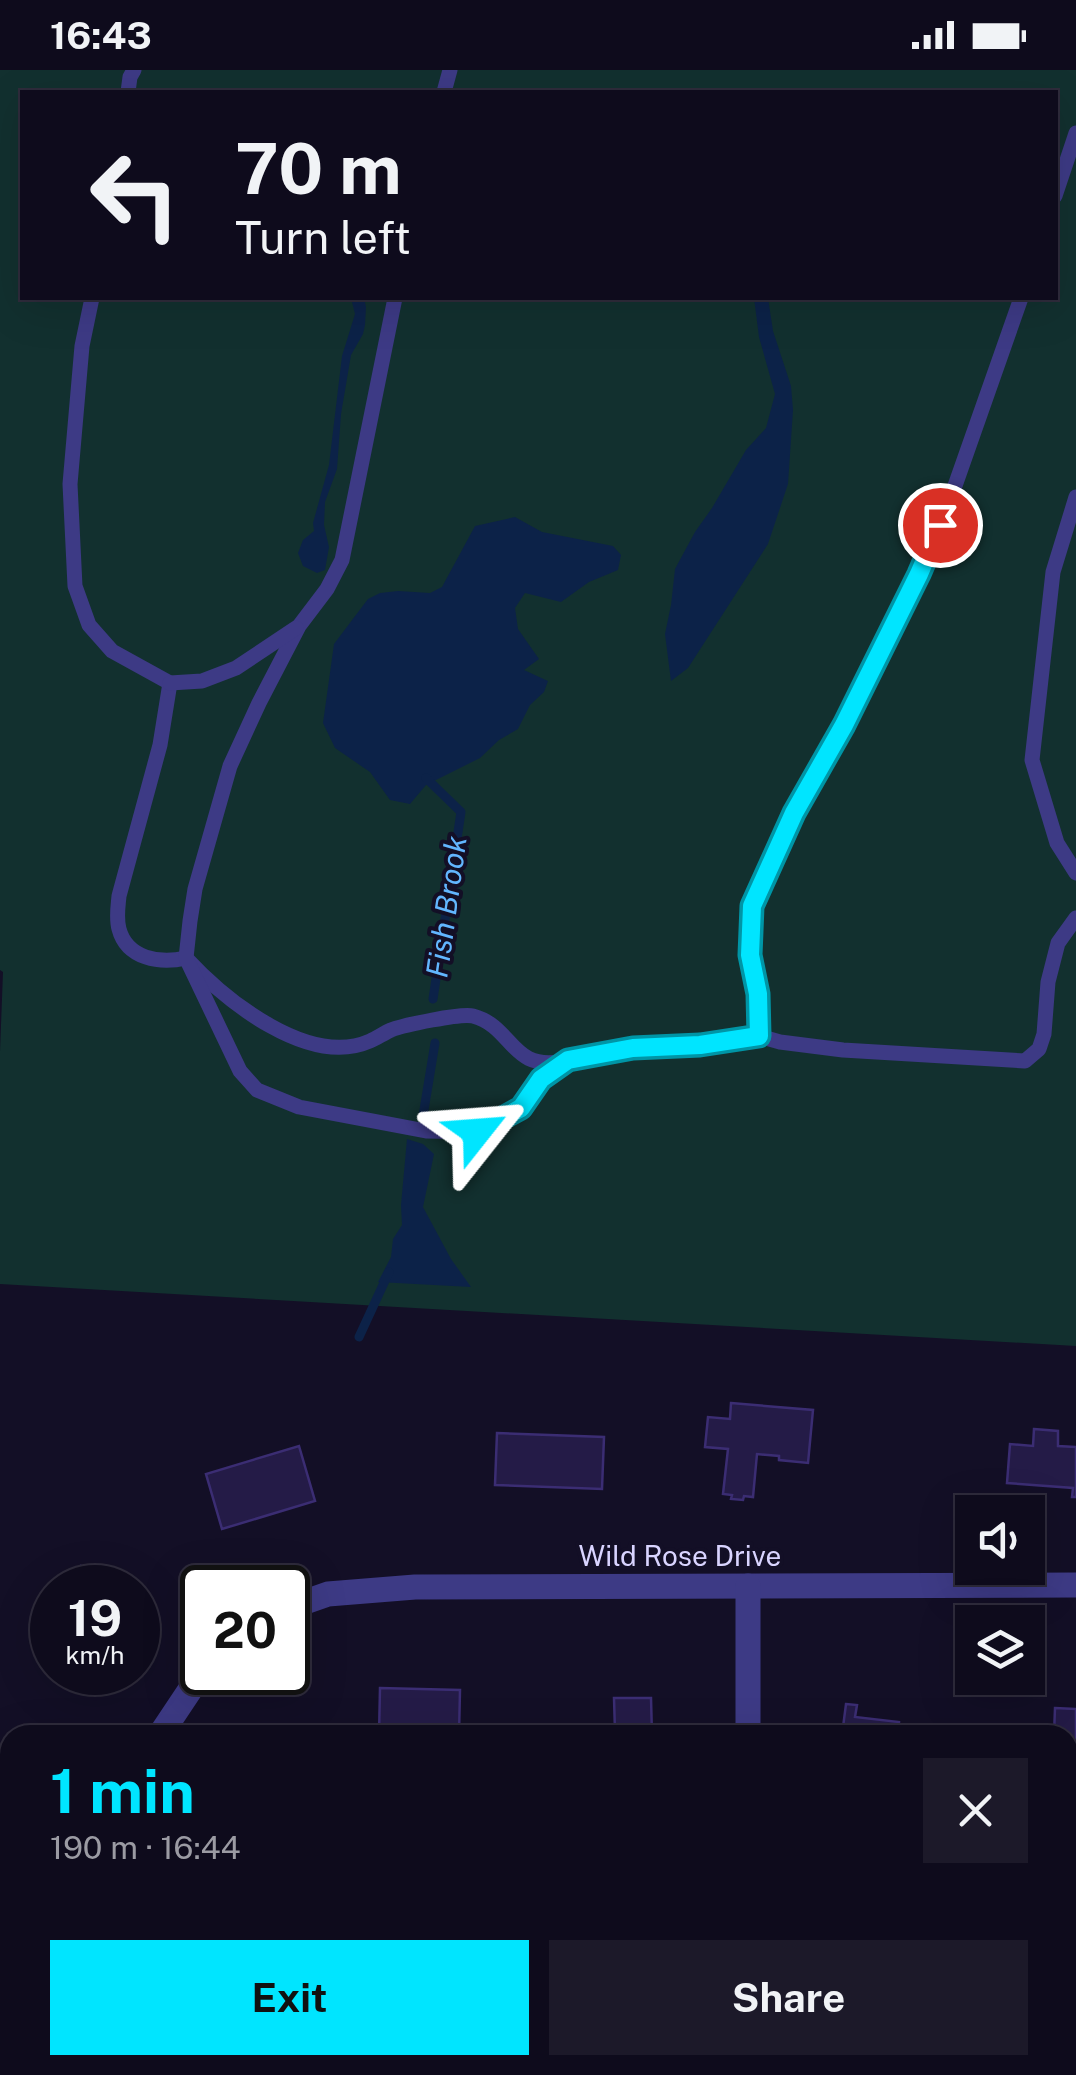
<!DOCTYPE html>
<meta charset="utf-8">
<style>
:root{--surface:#0e0b1c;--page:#1c1929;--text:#f1f3f6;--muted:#9b9ba3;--line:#2e2b3b;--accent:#00e5ff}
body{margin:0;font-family:"Public Sans",sans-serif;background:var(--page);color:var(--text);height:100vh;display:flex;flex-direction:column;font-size:38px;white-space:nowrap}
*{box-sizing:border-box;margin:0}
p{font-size:32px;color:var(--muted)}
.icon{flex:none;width:55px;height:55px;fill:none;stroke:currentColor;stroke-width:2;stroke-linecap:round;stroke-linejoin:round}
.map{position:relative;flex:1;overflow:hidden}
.side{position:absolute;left:0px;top:1655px;width:1078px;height:350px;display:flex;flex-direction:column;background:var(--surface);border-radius:30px 30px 0 0;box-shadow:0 10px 40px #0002,0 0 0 2px var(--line)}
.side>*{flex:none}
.hud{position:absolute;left:20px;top:20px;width:1038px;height:210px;border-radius:0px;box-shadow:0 10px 40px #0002,0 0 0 2px var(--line);background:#0e0b1c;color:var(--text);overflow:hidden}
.buttons{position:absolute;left:955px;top:1425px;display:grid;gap:20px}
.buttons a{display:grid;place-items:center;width:90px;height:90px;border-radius:0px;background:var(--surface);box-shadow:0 10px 40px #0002,0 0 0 2px var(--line);font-size:50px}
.speed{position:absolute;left:30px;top:1495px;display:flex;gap:20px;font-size:50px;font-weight:700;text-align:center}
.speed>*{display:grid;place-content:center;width:130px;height:130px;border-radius:50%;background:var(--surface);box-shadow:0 10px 40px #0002,0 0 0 2px var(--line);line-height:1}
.speed small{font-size:25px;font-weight:400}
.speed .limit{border:5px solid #111;border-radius:15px;background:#fff;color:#111}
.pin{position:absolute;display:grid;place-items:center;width:85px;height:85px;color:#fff;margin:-42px;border:5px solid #fff;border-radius:50%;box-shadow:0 2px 10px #0007}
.me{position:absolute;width:110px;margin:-55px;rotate:62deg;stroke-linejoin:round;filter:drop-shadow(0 0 8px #0008)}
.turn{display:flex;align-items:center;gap:35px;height:210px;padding:0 50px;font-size:45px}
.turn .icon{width:130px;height:130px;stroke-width:2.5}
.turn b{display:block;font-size:70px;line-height:85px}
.round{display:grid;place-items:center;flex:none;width:105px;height:105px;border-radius:0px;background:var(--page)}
.headline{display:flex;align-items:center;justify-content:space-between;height:170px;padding:0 50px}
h1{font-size:60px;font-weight:700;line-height:75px;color:var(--accent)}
.primary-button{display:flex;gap:20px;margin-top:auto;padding:20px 50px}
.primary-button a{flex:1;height:115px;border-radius:0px;background:var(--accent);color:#111;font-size:40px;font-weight:700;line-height:115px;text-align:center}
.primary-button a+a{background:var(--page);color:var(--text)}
.status{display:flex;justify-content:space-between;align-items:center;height:70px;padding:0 50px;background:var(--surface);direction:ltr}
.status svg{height:28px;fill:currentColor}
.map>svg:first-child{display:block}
</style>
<div class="status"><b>16:43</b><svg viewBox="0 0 49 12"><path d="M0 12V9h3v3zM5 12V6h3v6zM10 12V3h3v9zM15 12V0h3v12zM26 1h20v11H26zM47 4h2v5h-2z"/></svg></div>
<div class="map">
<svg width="1076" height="2005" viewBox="0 0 1076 2005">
<rect width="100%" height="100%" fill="#130f26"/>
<!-- green -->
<path fill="#12302f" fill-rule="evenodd" d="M 0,0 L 1076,0 L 1076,1276 L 0,1214 L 0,982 L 3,902 L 0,900 ZM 22,22 L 1055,22 L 1055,228 L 22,228 Z"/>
<!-- water -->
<g fill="#0c2248">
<polygon points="351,228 364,228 366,237 365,255 363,264 351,285 341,344 337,399 325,432 324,455 329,477 325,500 317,503 303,496 298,483 303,470 314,461 313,453 329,395 342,286 355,244"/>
<polygon points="754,228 768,228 773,261 791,316 793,340 788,414 768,474 688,598 671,611 665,564 671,535 675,499 695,462 712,438 746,380 766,358 775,324 759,267"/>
<polygon points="515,447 542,462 613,476 621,485 618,500 589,512 561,532 525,523 515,538 518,559 539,589 524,600 548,611 544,622 530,635 518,659 499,670 480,688 426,715 410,734 390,730 370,702 335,678 323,653 334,574 368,529 380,523 398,521 430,523 442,517 475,456"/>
<polygon points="407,1069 423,1074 434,1084 423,1137 451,1189 471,1217 378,1212 391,1187 393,1169 402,1155 401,1135"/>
</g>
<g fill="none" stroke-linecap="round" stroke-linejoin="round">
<!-- stream -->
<g stroke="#0c2248" stroke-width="9">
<polyline points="426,708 461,742 433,929"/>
<polyline points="423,1046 435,973"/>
<polyline points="359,1267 389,1202"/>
<polyline points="273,2005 278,1995"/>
</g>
</g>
<!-- building -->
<g fill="#241b47" stroke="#3b2d73" stroke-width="2.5">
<polygon points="731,1333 813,1340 808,1393 779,1390 779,1386 757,1384 753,1427 744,1426 743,1430 731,1429 732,1425 723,1424 728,1379 705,1377 708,1347 730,1349"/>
<polygon points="1034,1359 1058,1361 1058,1376 1076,1377 1076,1427 1072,1427 1073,1418 1007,1413 1010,1374 1033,1376"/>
<polygon points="497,1363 604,1367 602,1419 495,1415"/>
<polygon points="299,1376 315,1431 222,1459 206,1404"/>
<polygon points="81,1496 94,1506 101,1496 133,1518 67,1518"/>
<polygon points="380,1618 460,1620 459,1665 379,1665"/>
<polygon points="614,1628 651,1628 652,1665 583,1665 583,1662 615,1662"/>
<polygon points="846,1634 857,1635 855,1647 899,1652 898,1665 842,1665"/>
<polygon points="1055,1638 1076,1639 1076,1693 1068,1693 1068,1665 1054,1665"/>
<polygon points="10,1897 10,1959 1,1944 8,1940 0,1926 0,1903"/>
</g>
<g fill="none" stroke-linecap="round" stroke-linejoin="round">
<!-- lane -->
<g stroke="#3d3a85" stroke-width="15">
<polyline points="128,22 130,7 134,0"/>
<polyline points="444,22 450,0"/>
<polyline points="1055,126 1076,63"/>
<path d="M 92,228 L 82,276 L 70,414 L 75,516 L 89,555 L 112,581 L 170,613 L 160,675 L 119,826 C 118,837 116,848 119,859 C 127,889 160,894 186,888 C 226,931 309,998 370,971 C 377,968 384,963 391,960 C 404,955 461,943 473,946 C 514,957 510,1002 564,991"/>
<polyline points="395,228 342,490 327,519 299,556 259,633 230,696 195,819 190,851 186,888 240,1001 257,1020 299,1037 426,1061 477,1062 521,1038 541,1009 568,990 633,978 700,975 759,966 780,972 843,980 1025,991 1039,979 1044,964 1048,912 1058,873 1076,848"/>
<polyline points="1076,427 1053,502 1032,690 1057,773 1076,803"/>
<polyline points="170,613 202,611 236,598 296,558"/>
<polyline points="759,966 758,924 750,885 751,837 795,743 844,655 919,504 950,430 1021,228"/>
</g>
<!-- street -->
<g stroke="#3d3a85" stroke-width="25">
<polyline points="288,1538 328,1524 415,1517 1076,1515"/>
<polyline points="160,1665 202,1602"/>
<polyline points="748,1665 748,1516"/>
<polyline points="0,1821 10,1816"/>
<polyline points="729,2005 731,1995"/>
</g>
</g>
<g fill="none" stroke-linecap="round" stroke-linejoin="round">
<defs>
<polyline id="route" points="477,1062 521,1038 541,1009 568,990 633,978 700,975 759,966 758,924 750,885 752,836 794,743 844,655 919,504 940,455"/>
</defs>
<!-- route casing -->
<use href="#route" stroke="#0095a6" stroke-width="25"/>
<!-- route -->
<use href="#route" stroke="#00e5ff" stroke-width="18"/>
</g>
<g text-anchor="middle" stroke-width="8" stroke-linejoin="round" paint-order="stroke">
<!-- street labels -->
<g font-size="28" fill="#d9d4ff" stroke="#130f26">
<text x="680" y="1496">Wild Rose Drive</text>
</g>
<!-- water labels -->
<g font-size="30" font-style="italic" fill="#62b6ff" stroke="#130f26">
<text transform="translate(447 837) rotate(-82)" y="10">Fish Brook</text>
</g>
</g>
</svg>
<div class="buttons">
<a><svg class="icon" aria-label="sound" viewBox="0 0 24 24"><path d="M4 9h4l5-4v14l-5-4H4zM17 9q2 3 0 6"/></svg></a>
<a><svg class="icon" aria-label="layers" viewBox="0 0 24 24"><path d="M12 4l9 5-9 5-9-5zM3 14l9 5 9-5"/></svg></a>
</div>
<div class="speed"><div>19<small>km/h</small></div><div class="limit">20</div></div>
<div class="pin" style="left:940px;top:455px;background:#d93025"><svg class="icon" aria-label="arrive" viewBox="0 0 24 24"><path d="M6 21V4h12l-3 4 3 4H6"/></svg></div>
<svg class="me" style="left:477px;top:1062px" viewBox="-20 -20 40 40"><path d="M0-17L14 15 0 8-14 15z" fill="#00e5ff" stroke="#fff" stroke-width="4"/></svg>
<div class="hud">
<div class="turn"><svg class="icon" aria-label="left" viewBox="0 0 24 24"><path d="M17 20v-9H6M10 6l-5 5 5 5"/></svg><div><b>70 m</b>Turn left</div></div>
</div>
<section class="side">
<div class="headline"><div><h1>1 min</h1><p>190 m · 16:44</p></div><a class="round"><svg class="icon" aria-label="close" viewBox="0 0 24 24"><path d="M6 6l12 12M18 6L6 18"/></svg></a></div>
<div class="primary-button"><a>Exit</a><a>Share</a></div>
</section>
</div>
